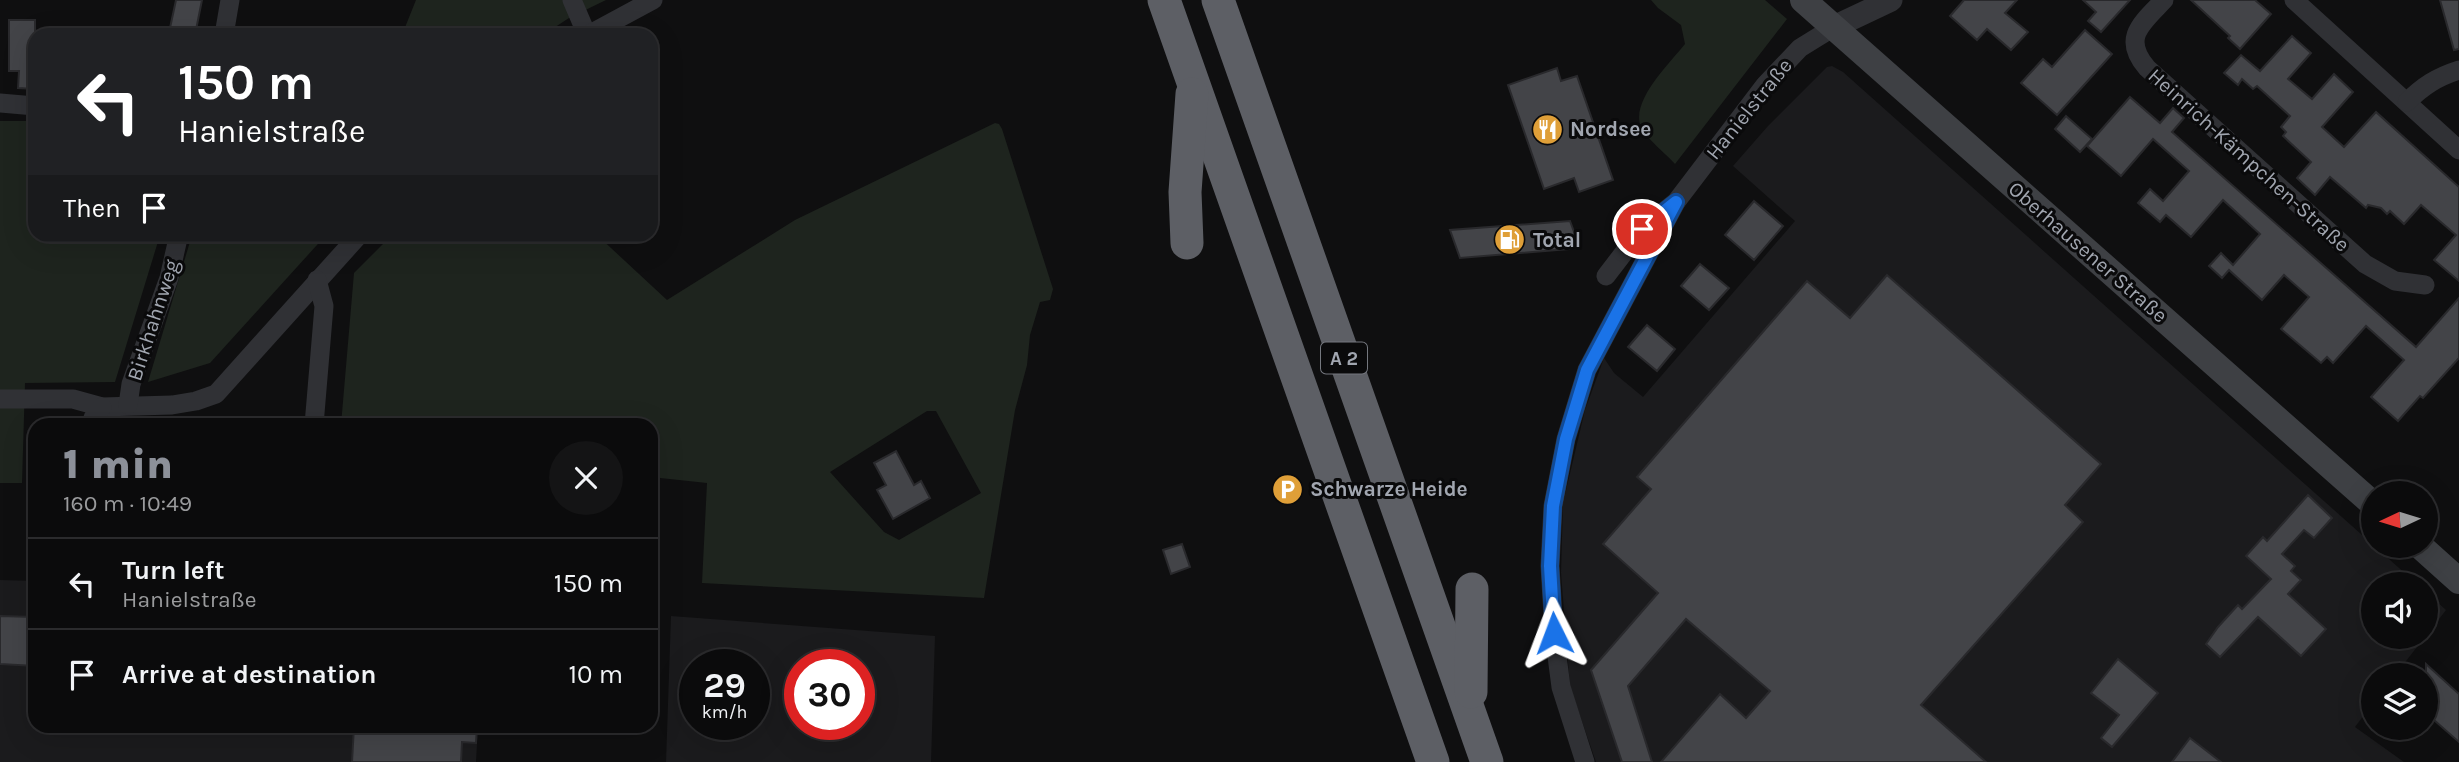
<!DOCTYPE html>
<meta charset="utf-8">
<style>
:root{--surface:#0b0b0c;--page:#141415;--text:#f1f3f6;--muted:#9a9b9d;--line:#2b2b2d;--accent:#8c9099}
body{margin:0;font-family:Karla,sans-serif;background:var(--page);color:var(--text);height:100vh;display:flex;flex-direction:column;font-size:26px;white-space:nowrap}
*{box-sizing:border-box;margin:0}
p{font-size:23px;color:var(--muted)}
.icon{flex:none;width:38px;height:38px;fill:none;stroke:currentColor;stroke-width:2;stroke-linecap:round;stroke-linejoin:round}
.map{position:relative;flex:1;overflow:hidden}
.sheet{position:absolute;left:28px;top:418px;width:630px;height:315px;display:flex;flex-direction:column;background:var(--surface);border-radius:21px;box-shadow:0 7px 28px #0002,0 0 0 2px var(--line)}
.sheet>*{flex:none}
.guide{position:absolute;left:28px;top:28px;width:630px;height:214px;border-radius:21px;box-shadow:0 7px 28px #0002,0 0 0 2px var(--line);background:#202124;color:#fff;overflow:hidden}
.needle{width:46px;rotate:266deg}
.buttons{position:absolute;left:2361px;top:481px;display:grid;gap:14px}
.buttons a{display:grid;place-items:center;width:77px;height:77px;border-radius:50%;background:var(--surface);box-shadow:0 7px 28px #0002,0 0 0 2px var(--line);font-size:35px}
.speed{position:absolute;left:679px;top:649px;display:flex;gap:14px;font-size:35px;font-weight:700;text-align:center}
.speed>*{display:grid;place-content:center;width:91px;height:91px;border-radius:50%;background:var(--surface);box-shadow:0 7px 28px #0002,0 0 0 2px var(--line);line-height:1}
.speed small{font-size:18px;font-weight:400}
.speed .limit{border:10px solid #d22;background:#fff;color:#111}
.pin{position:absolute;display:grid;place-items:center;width:60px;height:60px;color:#fff;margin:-30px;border:4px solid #fff;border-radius:50%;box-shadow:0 2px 7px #0007}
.me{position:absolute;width:77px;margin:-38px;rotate:357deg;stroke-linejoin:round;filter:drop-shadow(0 0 5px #0008)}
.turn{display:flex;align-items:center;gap:24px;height:147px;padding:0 35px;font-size:32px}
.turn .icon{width:91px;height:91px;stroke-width:2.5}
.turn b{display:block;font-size:49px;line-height:60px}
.then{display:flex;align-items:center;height:66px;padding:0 35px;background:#0003;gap:14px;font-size:26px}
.round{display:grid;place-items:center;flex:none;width:74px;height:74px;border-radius:37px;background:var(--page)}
.head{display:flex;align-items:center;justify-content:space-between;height:119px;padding:0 35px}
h1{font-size:42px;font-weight:800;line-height:52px;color:var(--accent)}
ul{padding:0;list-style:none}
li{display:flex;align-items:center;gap:21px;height:91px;padding:0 35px;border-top:2px solid var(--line)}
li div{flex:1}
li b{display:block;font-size:26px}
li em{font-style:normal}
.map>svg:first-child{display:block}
</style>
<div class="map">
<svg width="2459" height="762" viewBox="0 0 2459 762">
<rect width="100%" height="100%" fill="#0f0f10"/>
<!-- built -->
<g fill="#1b1b1d" fill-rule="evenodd">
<polygon points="1832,66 1843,72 2417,584 2373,584 2373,637 2425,637 2395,675 2373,676 2373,703 2355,727 2404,762 1596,762 1570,687 1561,573 1563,503 1585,410 1604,358 1614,373 1643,397 1795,221 1733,166 1768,126 1827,67"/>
<polygon points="0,580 35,581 35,726 478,726 476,762 0,762"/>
<polygon points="2426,592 2446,610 2426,636"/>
<path d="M 671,616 L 935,636 L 931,762 L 666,762 ZM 695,665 L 754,665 L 754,724 L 695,724 ZM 800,665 L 859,665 L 859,724 L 800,724 Z"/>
</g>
<!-- green -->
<g fill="#1e241e" fill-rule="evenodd">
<polygon points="416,0 606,0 569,18 543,35 402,35"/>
<path d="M 1651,0 L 1765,0 L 1787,19 L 1675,164 C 1667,155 1645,137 1641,127 C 1630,101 1670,63 1685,44 L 1681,25 L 1658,8 Z"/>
<polygon points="0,121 35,121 35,234 160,235 115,382 25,383 22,483 0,483"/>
<path d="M 995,123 L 999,124 L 1002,129 L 1053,289 L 1050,300 L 1040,302 L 1030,335 L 1027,365 L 1015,410 L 984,598 L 702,583 L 707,483 L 651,477 L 651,425 L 341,425 L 354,273 L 392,235 L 597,235 L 667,300 L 795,220 ZM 927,411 L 936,411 L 981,493 L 899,540 L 884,532 L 830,472 Z"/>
<polygon points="192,235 326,235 210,363 148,382"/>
</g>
<!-- building -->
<g fill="#434448" stroke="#29292c" stroke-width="2">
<polygon points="176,0 202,0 195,35 177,35 178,30 170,28"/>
<polygon points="1964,0 2017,0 2005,13 2028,32 2011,50 1987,29 1977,40 1950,16"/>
<polygon points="2083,0 2130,0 2101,32 2088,21 2096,12"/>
<polygon points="2191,0 2255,0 2271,14 2240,49 2228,38 2230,36"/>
<polygon points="2440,0 2459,0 2459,49 2454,50"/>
<polygon points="9,20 35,20 35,89 18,88 19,71 9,71"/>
<polygon points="2085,30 2112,54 2057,115 2021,83 2043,59 2052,67"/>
<polygon points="2292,36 2311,53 2288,79 2312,99 2334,74 2353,92 2322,127 2344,147 2376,112 2459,187 2459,281 2434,260 2456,235 2421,205 2404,224 2390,211 2387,214 2381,208 2368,205 2366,208 2330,177 2315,195 2297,178 2311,162 2283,136 2286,132 2281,127 2290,116 2257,86 2253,89 2242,79 2238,85 2224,73 2241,55 2260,71"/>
<polygon points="1557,68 1561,81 1577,76 1613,180 1579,192 1574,178 1544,189 1508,85"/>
<polygon points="2130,97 2160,123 2173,108 2184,118 2172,132 2416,347 2459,298 2459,358 2423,398 2420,396 2398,421 2371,397 2404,360 2384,342 2366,326 2333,363 2327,357 2321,363 2281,329 2309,297 2284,275 2262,300 2229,270 2222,278 2209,266 2221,253 2233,265 2260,234 2223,200 2191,237 2166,215 2160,222 2138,203 2150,189 2163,201 2189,171 2153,139 2121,176 2087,146"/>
<polygon points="2066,116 2092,139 2080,152 2055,129"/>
<polygon points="1754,201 1783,226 1754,260 1725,235"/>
<polygon points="1570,221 1580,248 1460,258 1450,230"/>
<polygon points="1700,264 1729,288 1709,310 1681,286"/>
<polygon points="1887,275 2101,464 2065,505 2083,522 1921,705 1986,762 1661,762 1720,694 1746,718 1770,691 1686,619 1628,686 1652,762 1622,762 1591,670 1658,593 1603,544 1651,489 1637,477 1807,281 1850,318"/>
<polygon points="1647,325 1675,349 1657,371 1628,347"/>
<polygon points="896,451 914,485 921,481 930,498 893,519 877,490 886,485 874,463"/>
<polygon points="2308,495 2332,518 2314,538 2304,530 2282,554 2295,566 2291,571 2301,580 2288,594 2326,629 2301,656 2258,617 2220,657 2206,644 2218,627 2238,605 2242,609 2271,579 2246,556 2263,537 2267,541"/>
<polygon points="1182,544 1190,567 1171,574 1163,550"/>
<polygon points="0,616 35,617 35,666 0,664"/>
<polygon points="2118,659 2158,693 2112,747 2101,738 2119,715 2091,693"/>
<polygon points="2426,664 2459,694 2459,742 2426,713"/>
<polygon points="354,726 477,726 476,743 462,742 461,762 352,762"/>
<polygon points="2190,738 2221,762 2172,762"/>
</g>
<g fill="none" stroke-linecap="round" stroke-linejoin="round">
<!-- minor -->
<g stroke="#303135" stroke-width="19">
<polyline points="572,0 587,35"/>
<path d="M 2164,0 C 2142,23 2121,38 2147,68 L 2365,264 L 2395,281 L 2425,285"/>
<polyline points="2294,0 2459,150"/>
<polyline points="224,35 230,0"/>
<polyline points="588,35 653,0"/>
<path d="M 2407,102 C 2423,86 2437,77 2459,70"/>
<polyline points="0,103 35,106"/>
<polyline points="1606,276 1642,229 1676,202 1765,85 1800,48 1834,27"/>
<polyline points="0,399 73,399 102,407 172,405 196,401 216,394 360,234"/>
<polyline points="128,405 131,384 169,278 179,234"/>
<polyline points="91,425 93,418 102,407"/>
<polyline points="314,425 324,306 317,280"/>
<polyline points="1585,762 1561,687 1554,633 1550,566 1553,506 1566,439 1587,370 1676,202"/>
</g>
<!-- tertiary -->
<polyline stroke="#303135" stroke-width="23" points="1834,27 1891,0"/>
<!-- secondary -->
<g stroke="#3e4044" stroke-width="26">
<polyline points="1803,0 2373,504"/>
<polyline points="2420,546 2459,581"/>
</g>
<!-- motorway -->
<g stroke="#5d5f65" stroke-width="33">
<polyline points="1164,0 1433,762"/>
<polyline points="1218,0 1487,762"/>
<polyline points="1187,243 1185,192 1192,94"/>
<polyline points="1471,692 1472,589"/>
</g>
</g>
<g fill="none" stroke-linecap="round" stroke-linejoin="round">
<defs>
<polyline id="route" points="1554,633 1550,566 1553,506 1566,439 1587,370 1676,202 1642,229"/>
</defs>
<!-- route casing -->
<use href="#route" stroke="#114b97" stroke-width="18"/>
<!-- route -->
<use href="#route" stroke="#1a73e8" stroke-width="12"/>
</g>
<!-- icons -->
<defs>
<symbol id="restaurant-disc" viewBox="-11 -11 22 22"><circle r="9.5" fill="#df9f38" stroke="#0a0a0b"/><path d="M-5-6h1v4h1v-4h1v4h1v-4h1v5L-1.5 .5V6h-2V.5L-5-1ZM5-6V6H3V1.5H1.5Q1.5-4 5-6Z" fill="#fff"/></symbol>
<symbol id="fuel-disc" viewBox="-11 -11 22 22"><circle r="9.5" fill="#df9f38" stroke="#0a0a0b"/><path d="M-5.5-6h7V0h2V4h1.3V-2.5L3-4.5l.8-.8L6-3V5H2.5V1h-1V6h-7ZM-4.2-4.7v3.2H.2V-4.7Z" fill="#fff"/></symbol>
<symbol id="parking-disc" viewBox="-11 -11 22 22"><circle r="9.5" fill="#df9f38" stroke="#0a0a0b"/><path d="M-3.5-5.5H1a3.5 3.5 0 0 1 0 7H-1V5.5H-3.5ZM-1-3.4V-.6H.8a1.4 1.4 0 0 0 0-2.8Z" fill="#fff"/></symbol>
</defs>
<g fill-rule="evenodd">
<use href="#restaurant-disc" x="1530" y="112" width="35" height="35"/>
<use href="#fuel-disc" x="1492" y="222" width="35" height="35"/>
<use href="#parking-disc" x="1270" y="472" width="35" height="35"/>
</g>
<g text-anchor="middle" stroke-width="6" stroke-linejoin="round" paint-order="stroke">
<!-- shield labels -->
<rect fill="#0a0a0b" stroke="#74777e" stroke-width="2" x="1321" y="342.5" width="46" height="31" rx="5"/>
<g font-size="19" font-weight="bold" fill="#a1a6b0">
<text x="1344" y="365">A 2</text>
</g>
<!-- street labels -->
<g font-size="21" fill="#a1a6b0" stroke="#0a0a0b">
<text transform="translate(1749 109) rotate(-51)" y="7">Hanielstraße</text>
<text transform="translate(2249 160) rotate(42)" y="7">Heinrich-Kämpchen-Straße</text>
<text transform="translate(2088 252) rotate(41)" y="7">Oberhausener Straße</text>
<text transform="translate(153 320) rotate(-72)" y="7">Birkhahnweg</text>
</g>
<!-- poi labels -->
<g font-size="21" font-weight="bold" fill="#a1a6b0" stroke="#0a0a0b" text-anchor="start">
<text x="1570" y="136">Nordsee</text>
<text x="1533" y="247">Total</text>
<text x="1310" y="496">Schwarze Heide</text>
</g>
</g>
</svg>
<div class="buttons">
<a><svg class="needle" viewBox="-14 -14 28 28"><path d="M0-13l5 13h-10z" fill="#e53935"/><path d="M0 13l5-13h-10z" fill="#9a9b9d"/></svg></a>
<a><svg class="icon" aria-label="sound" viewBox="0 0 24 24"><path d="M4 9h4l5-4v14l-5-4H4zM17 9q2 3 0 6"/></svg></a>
<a><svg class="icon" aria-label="layers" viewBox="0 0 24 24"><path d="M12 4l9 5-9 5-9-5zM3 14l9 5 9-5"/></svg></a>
</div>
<div class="speed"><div>29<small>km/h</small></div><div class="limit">30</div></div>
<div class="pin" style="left:1642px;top:229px;background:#d93025"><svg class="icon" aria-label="arrive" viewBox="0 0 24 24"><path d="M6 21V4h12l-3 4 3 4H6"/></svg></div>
<svg class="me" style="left:1554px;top:633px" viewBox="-20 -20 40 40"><path d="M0-17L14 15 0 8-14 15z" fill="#1a73e8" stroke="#fff" stroke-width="4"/></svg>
<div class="guide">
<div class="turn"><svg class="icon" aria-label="left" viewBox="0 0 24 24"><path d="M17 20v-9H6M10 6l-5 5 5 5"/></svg><div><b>150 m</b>Hanielstraße</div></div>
<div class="then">Then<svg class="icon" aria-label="arrive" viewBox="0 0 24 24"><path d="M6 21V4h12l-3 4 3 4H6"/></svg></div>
</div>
<section class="sheet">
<div class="head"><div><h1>1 min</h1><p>160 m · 10:49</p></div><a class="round"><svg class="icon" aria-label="close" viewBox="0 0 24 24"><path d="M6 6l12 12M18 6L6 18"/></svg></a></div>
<ul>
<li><svg class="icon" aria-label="left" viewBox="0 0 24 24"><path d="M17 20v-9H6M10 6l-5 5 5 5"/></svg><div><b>Turn left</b><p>Hanielstraße</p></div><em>150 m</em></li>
<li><svg class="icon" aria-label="arrive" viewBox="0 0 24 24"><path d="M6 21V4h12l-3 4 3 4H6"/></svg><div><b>Arrive at destination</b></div><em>10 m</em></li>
</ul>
</section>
</div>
